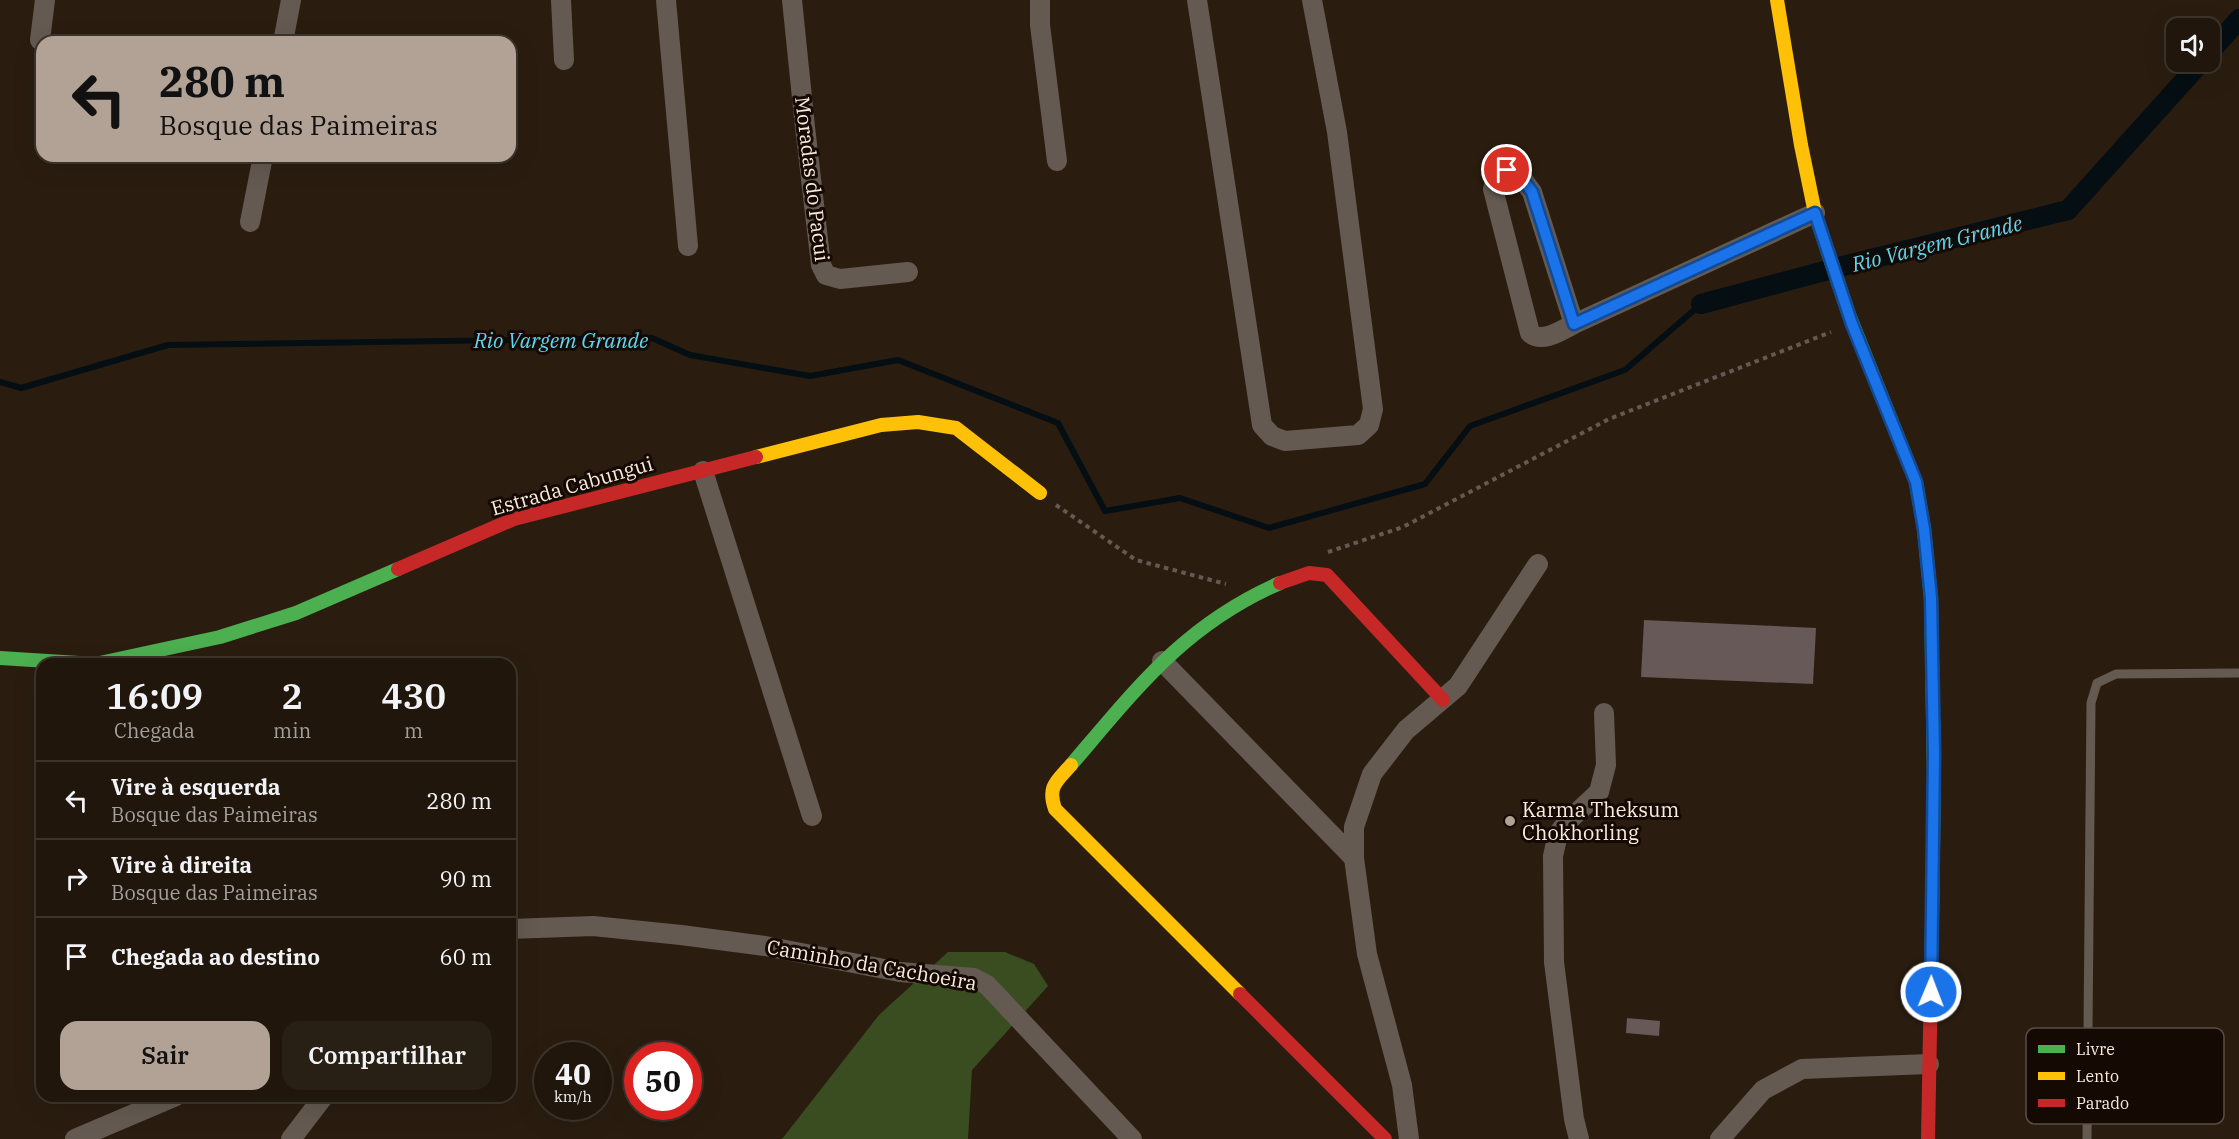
<!DOCTYPE html>
<html lang="pt">
<meta charset="utf-8">
<style>
:root{--surface:#20160c;--page:#281f15;--text:#f1f3f6;--muted:#a29f9d;--line:#3d352d;--accent:#b1a295}
body{margin:0;font-family:"IBM Plex Serif",serif;background:var(--page);color:var(--text);height:100vh;display:flex;flex-direction:column;font-size:22px;white-space:nowrap}
*{box-sizing:border-box;margin:0}
p{font-size:20px;color:var(--muted)}
.icon{flex:none;width:33px;height:33px;fill:none;stroke:currentColor;stroke-width:2;stroke-linecap:round;stroke-linejoin:round}
.map{position:relative;flex:1;overflow:hidden}
.sheet{position:absolute;left:36px;top:658px;width:480px;height:444px;display:flex;flex-direction:column;background:var(--surface);border-radius:18px;box-shadow:0 6px 24px #0002,0 0 0 2px var(--line)}
.sheet>*{flex:none}
.banner{position:absolute;left:36px;top:36px;width:480px;height:126px;border-radius:18px;box-shadow:0 6px 24px #0002,0 0 0 2px var(--line);background:#b1a295;color:#111;overflow:hidden}
.fabs{position:absolute;left:2166px;top:18px;display:grid;gap:12px}
.fabs a{display:grid;place-items:center;width:54px;height:54px;border-radius:12px;background:var(--surface);box-shadow:0 6px 24px #0002,0 0 0 2px var(--line);font-size:30px}
.speed{position:absolute;left:534px;top:1042px;display:flex;gap:12px;font-size:30px;font-weight:700;text-align:center}
.speed>*{display:grid;place-content:center;width:78px;height:78px;border-radius:50%;background:var(--surface);box-shadow:0 6px 24px #0002,0 0 0 2px var(--line);line-height:1}
.speed small{font-size:15px;font-weight:400}
.speed .limit{border:9px solid #d22;background:#fff;color:#111}
.pin{position:absolute;display:grid;place-items:center;width:51px;height:51px;color:#fff;margin:-26px;border:3px solid #fff;border-radius:50%;box-shadow:0 2px 6px #0007}
.me{position:absolute;width:66px;margin:-33px;rotate:1deg;stroke-linejoin:round;filter:drop-shadow(0 0 4px #0008)}
.turn{display:flex;align-items:center;gap:21px;height:126px;padding:0 24px;font-size:27px}
.turn .icon{width:78px;height:78px;stroke-width:2.5}
.turn b{display:block;font-size:42px;line-height:51px}
.eta{display:flex;justify-content:space-evenly;align-items:center;height:102px;text-align:center}
.eta b{font-size:36px;font-weight:600;line-height:42px}
.action{display:flex;gap:12px;margin-top:auto;padding:12px 24px}
.action a{flex:1;height:69px;border-radius:18px;background:var(--accent);color:#111;font-size:24px;font-weight:600;line-height:69px;text-align:center}
.action a+a{background:var(--page);color:var(--text)}
ul{padding:0;list-style:none}
li{display:flex;align-items:center;gap:18px;height:78px;padding:0 24px;border-top:2px solid var(--line)}
li div{flex:1}
li b{display:block;font-size:22px}
li em{font-style:normal}
.map>svg:first-child{display:block}
</style>
<div class="map">
<svg width="2239" height="1139" viewBox="0 0 2239 1139">
<rect width="100%" height="100%" fill="#2a1d10"/>
<!-- forest -->
<polygon fill="#3a4d20" points="948,952 1005,952 1034,964 1048,986 972,1070 968,1139 782,1139 879,1015"/>
<g fill="none" stroke-linecap="round" stroke-linejoin="round">
<!-- stream -->
<polyline stroke="#040e13" stroke-width="6" points="0,382 21,388 168,345 652,338 690,355 810,376 898,360 1058,423 1105,511 1180,498 1269,528 1425,484 1470,426 1625,370 1701,304"/>
<!-- canal -->
<g stroke="#040e13" stroke-width="20">
<polyline points="2210,52 2239,19"/>
<polyline points="1701,304 1847,265 2068,210 2201,62"/>
</g>
</g>
<!-- building -->
<g fill="#665957">
<polygon points="1644,620 1816,628 1813,684 1641,677"/>
<polygon points="1627,1018 1660,1021 1659,1036 1626,1033"/>
</g>
<g fill="none" stroke-linecap="round" stroke-linejoin="round">
<!-- path -->
<g stroke="#645a51" stroke-width="4" stroke-dasharray="4.5 4.5" stroke-linecap="butt">
<polyline points="1056,505 1136,560 1226,584"/>
<polyline points="1328,552 1403,527 1609,419 1831,332"/>
</g>
<!-- lane -->
<polyline stroke="#645a51" stroke-width="9" points="2087,1139 2091,703 2097,683 2116,674 2239,673"/>
<!-- street -->
<g stroke="#645a51" stroke-width="20">
<polyline points="561,0 564,60"/>
<polyline points="666,0 688,246"/>
<polyline points="792,0 805,127 821,265 826,275 840,279 908,272"/>
<polyline points="1040,0 1040,25 1057,161"/>
<polyline points="1197,0 1262,425 1272,436 1285,441 1358,435 1369,425 1373,409 1337,132 1312,0"/>
<polyline points="40,40 45,0"/>
<polyline points="283,42 291,0"/>
<polyline points="250,222 263,156"/>
<path d="M 1574,324 L 1532,192 L 1520,176 L 1507,170 L 1497,175 L 1493,189 L 1530,333 C 1542,344 1562,330 1574,324 L 1815,213"/>
<polyline points="703,471 812,816"/>
<polyline points="1162,661 1354,858"/>
<polyline points="510,929 593,926 681,935 765,946 900,972 974,978 987,985 1132,1139"/>
<polyline points="75,1139 176,1096"/>
<polyline points="291,1139 324,1096"/>
<polyline points="1409,1139 1402,1085 1367,954 1354,858 1354,827 1372,774 1406,730 1458,686 1538,564"/>
<polyline points="1579,1139 1574,1119 1554,962 1553,856 1558,834 1567,822 1599,792 1606,765 1604,713"/>
<polyline points="1720,1139 1763,1090 1802,1069 1929,1064"/>
</g>
<!-- fast -->
<g stroke="#4caf50" stroke-width="14">
<polyline points="1848,312 1916,482 1924,529 1931,598 1934,777 1932,924"/>
<polyline points="0,658 95,664 220,637 296,613 398,569"/>
<path d="M 1071,765 C 1137,688 1184,625 1280,583"/>
</g>
<!-- slow -->
<g stroke="#ffc107" stroke-width="14">
<polyline points="1777,0 1801,145 1815,213 1848,312"/>
<polyline points="756,457 881,425 918,422 956,428 1040,493"/>
<path d="M 1071,765 C 1057,781 1047,786 1055,809 L 1240,994"/>
</g>
<!-- jam -->
<g stroke="#c62828" stroke-width="14">
<polyline points="398,569 514,519 756,457"/>
<polyline points="1280,583 1309,573 1327,575 1443,700"/>
<polyline points="1240,994 1385,1139"/>
<polyline points="1928,1139 1932,924"/>
</g>
</g>
<g fill="none" stroke-linecap="round" stroke-linejoin="round">
<defs>
<polyline id="route" points="1507,170 1520,176 1532,192 1574,324 1815,213 1852,324 1916,482 1924,529 1931,598 1934,754 1931,992"/>
</defs>
<!-- route casing -->
<use href="#route" stroke="#114b97" stroke-width="15"/>
<!-- route -->
<use href="#route" stroke="#1a73e8" stroke-width="10"/>
</g>
<!-- markers -->
<circle fill="#b1a295" stroke="#140a03" stroke-width="2" cx="1510" cy="821" r="6"/>
<g text-anchor="middle" stroke-width="6" stroke-linejoin="round" paint-order="stroke">
<!-- street labels -->
<g font-size="20" fill="#faeadd" stroke="#140a03">
<text transform="translate(812 179) rotate(83)" y="7">Moradas do Pacui</text>
<text transform="translate(572 486) rotate(-16)" y="7">Estrada Cabungui</text>
<text transform="translate(872 965) rotate(10)" y="7">Caminho da Cachoeira</text>
</g>
<!-- poi labels -->
<g font-size="20" fill="#faeadd" stroke="#140a03" text-anchor="start">
<text x="1522" y="817">Karma Theksum<tspan x="1522" dy="23">Chokhorling</tspan></text>
</g>
<!-- water labels -->
<g font-size="21" font-style="italic" fill="#60d4f0" stroke="#140a03">
<text transform="translate(1937 244) rotate(-14)" y="7">Rio Vargem Grande</text>
<text x="561" y="348">Rio Vargem Grande</text>
</g>
</g>
<!-- legend -->
<rect x="2026" y="1028" width="198" height="96" rx="9" fill="#140a03" stroke="#594d44" stroke-width="1.5"/>
<rect x="2038" y="1045" width="27" height="8" fill="#4caf50"/>
<rect x="2038" y="1072" width="27" height="8" fill="#ffc107"/>
<rect x="2038" y="1099" width="27" height="8" fill="#c62828"/>
<g font-size="16" fill="#faeadd">
<text x="2076" y="1055">Livre</text>
<text x="2076" y="1082">Lento</text>
<text x="2076" y="1109">Parado</text>
</g>
</svg>
<div class="fabs">
<a><svg class="icon" aria-label="sound" viewBox="0 0 24 24"><path d="M4 9h4l5-4v14l-5-4H4zM17 9q2 3 0 6"/></svg></a>
</div>
<div class="speed"><div>40<small>km/h</small></div><div class="limit">50</div></div>
<div class="pin" style="left:1507px;top:170px;background:#d93025"><svg class="icon" aria-label="arrive" viewBox="0 0 24 24"><path d="M6 21V4h12l-3 4 3 4H6"/></svg></div>
<svg class="me" style="left:1931px;top:992px" viewBox="-20 -20 40 40"><circle r="17" fill="#1a73e8" stroke="#fff" stroke-width="3"/><path d="M0-11L8 9 0 5-8 9z" fill="#fff"/></svg>
<div class="banner">
<div class="turn"><svg class="icon" aria-label="left" viewBox="0 0 24 24"><path d="M17 20v-9H6M10 6l-5 5 5 5"/></svg><div><b>280 m</b>Bosque das Paimeiras</div></div>
</div>
<section class="sheet">
<div class="eta">
<div><b>16:09</b><p>Chegada</p></div>
<div><b>2</b><p>min</p></div>
<div><b>430</b><p>m</p></div>
</div>
<ul>
<li><svg class="icon" aria-label="left" viewBox="0 0 24 24"><path d="M17 20v-9H6M10 6l-5 5 5 5"/></svg><div><b>Vire à esquerda</b><p>Bosque das Paimeiras</p></div><em>280 m</em></li>
<li><svg class="icon" aria-label="right" viewBox="0 0 24 24"><path d="M7 20v-9h11M14 6l5 5-5 5"/></svg><div><b>Vire à direita</b><p>Bosque das Paimeiras</p></div><em>90 m</em></li>
<li><svg class="icon" aria-label="arrive" viewBox="0 0 24 24"><path d="M6 21V4h12l-3 4 3 4H6"/></svg><div><b>Chegada ao destino</b></div><em>60 m</em></li>
</ul>
<div class="action"><a>Sair</a><a>Compartilhar</a></div>
</section>
</div>
